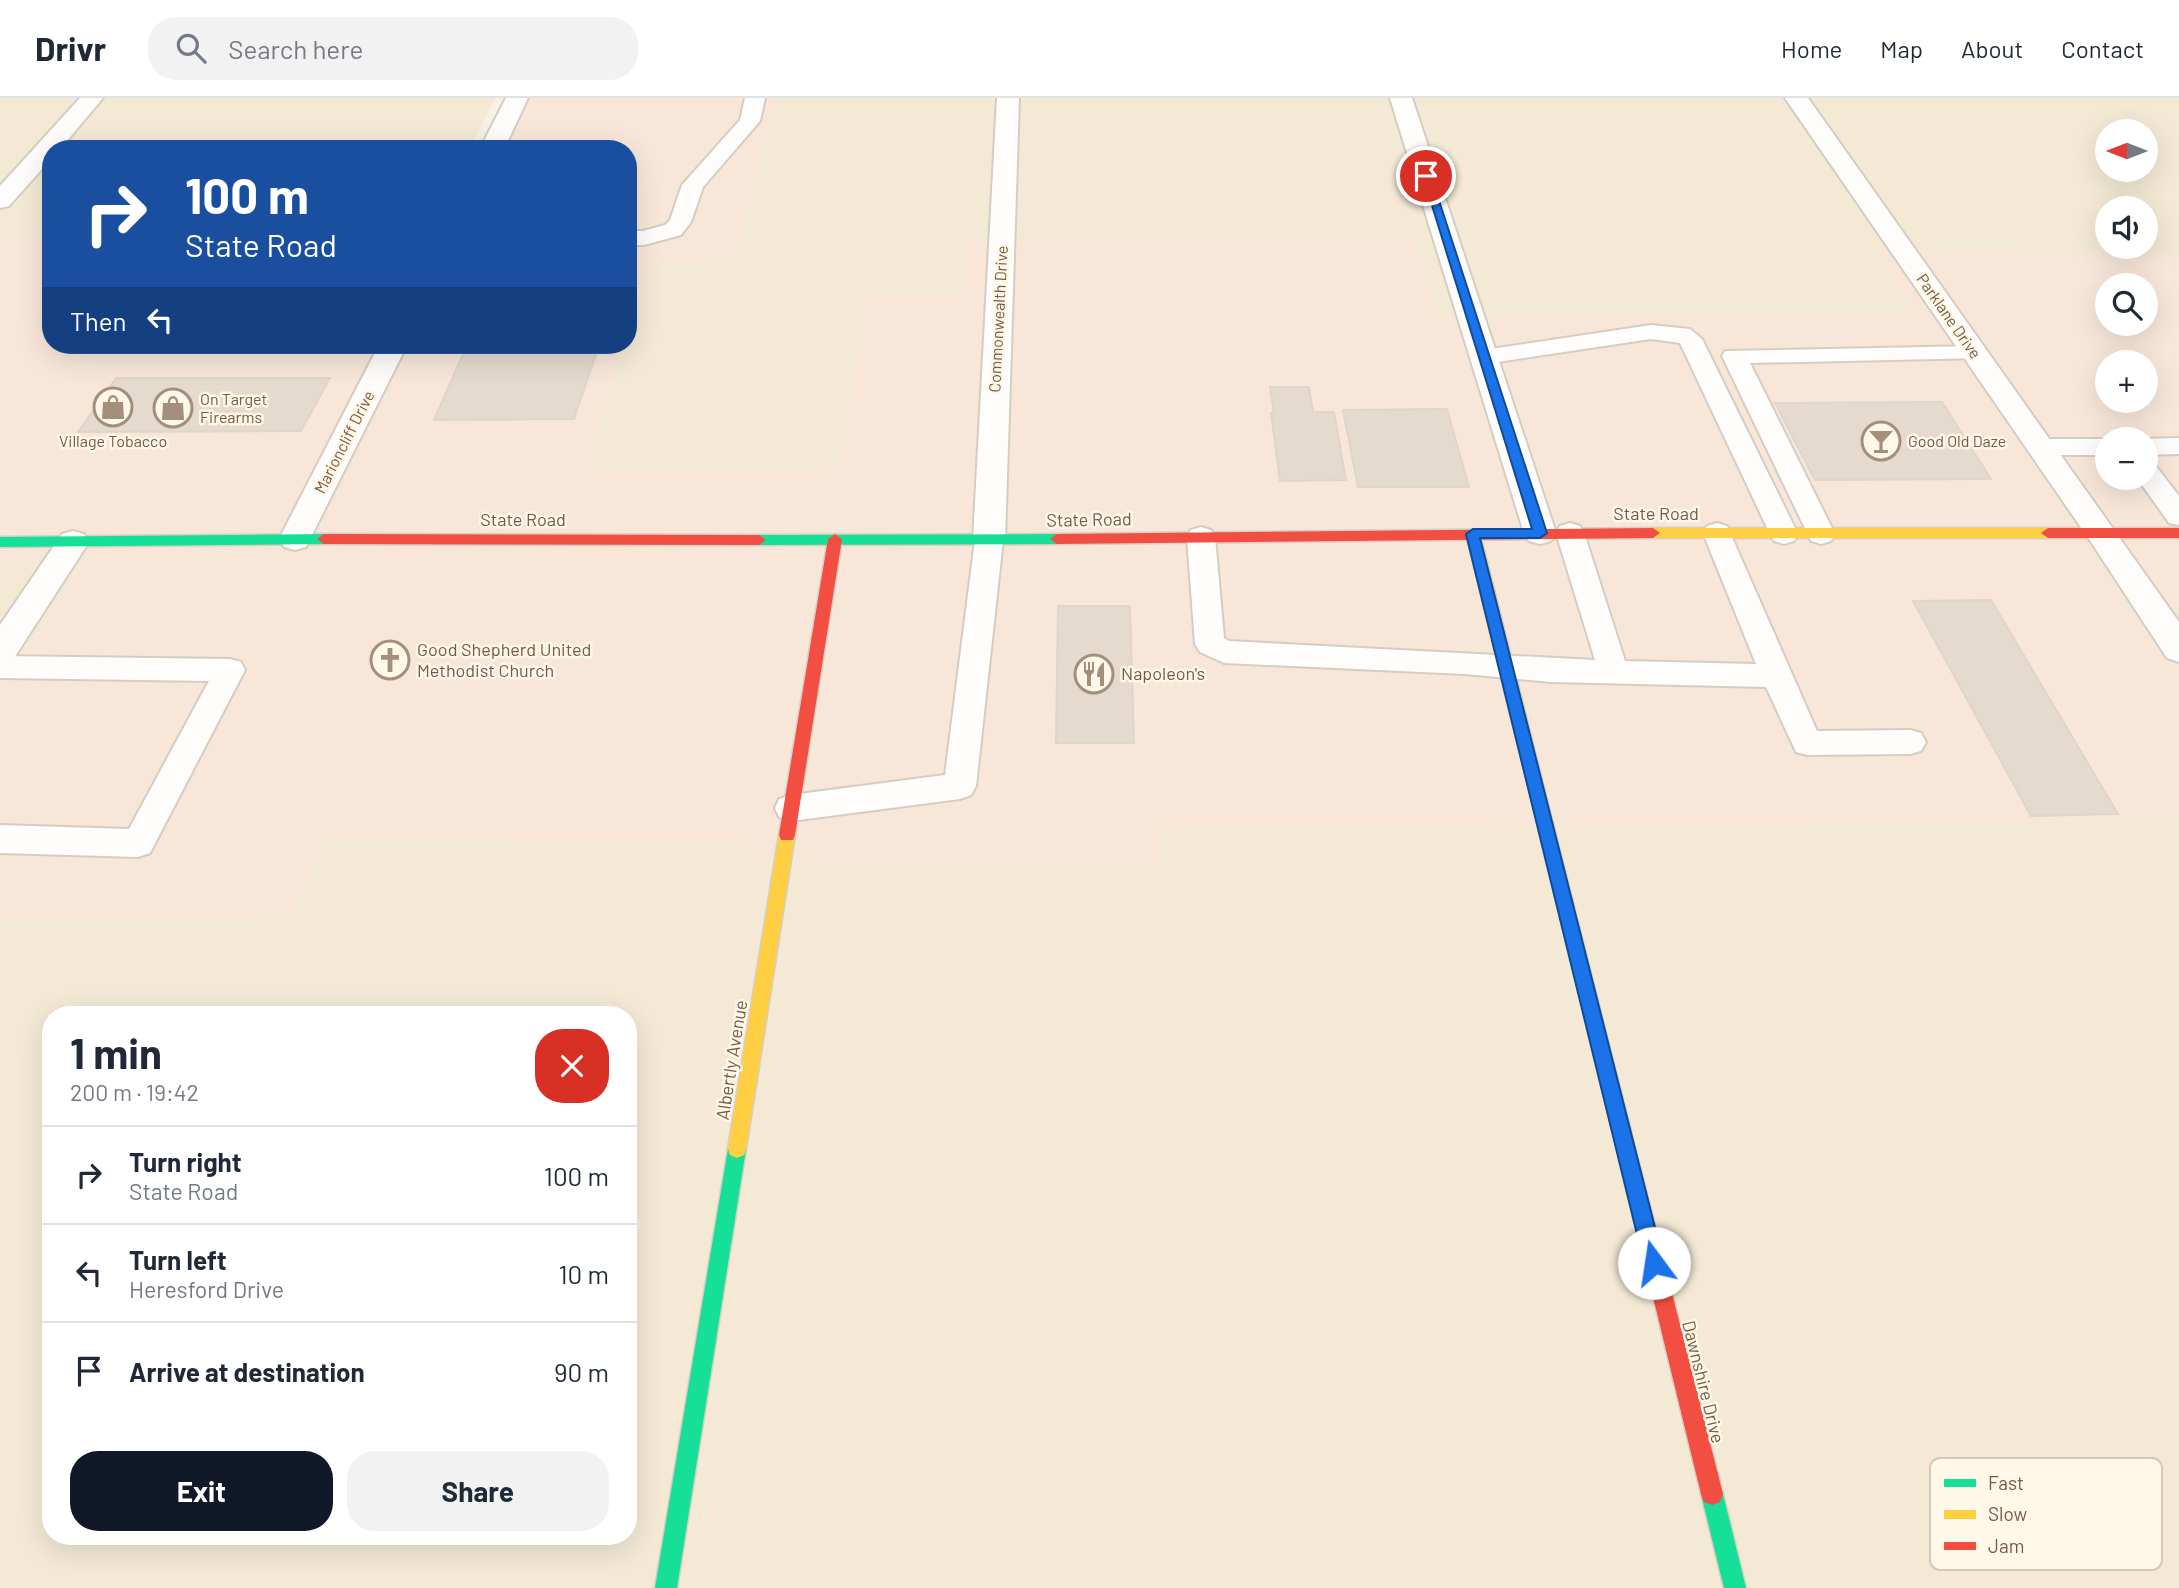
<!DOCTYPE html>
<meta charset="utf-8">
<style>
:root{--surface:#fff;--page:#f2f2f3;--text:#1f2937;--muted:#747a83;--line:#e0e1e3;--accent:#111827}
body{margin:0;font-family:Barlow,sans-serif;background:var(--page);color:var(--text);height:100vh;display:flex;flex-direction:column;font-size:26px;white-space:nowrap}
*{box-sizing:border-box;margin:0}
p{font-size:23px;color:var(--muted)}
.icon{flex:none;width:38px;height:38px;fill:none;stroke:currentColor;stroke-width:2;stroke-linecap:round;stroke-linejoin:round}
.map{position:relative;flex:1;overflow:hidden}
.side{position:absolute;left:42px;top:908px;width:595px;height:539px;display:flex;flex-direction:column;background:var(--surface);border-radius:28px;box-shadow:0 7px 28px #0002}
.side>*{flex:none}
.top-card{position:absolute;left:42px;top:42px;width:595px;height:214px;border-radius:28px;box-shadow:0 7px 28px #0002;background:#1a4fa0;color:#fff;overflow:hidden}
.needle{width:46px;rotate:270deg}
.tools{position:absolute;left:2095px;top:21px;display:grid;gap:14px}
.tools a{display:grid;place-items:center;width:63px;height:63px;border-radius:50%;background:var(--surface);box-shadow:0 7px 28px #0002;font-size:35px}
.pin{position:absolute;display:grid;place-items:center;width:60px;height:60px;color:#fff;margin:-30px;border:4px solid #fff;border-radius:50%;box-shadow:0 2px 7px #0007}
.me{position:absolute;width:77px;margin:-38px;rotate:346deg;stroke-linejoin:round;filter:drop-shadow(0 0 5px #0008)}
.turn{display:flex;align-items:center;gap:24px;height:147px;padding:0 28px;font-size:32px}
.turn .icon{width:91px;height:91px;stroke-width:2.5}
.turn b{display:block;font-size:49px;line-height:60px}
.then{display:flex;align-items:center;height:66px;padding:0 28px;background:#0003;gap:14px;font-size:26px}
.round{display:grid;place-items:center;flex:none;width:74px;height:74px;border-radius:28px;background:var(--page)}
.overview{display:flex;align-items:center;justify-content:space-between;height:119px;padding:0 28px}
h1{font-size:42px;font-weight:700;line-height:52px}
.button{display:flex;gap:14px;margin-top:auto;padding:14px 28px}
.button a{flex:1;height:80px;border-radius:28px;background:var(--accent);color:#fff;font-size:28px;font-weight:700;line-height:80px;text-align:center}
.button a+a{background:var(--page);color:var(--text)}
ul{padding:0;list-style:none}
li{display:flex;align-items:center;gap:21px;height:98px;padding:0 28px;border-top:2px solid var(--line)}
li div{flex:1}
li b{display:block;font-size:26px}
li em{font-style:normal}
header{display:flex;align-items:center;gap:42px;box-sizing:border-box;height:98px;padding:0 35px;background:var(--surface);border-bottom:2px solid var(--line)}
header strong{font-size:33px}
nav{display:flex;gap:38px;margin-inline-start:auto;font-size:24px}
.search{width:490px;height:63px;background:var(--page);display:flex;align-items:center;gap:18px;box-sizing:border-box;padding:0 24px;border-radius:28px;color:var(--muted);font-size:26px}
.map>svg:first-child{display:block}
</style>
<header>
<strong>Drivr</strong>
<div class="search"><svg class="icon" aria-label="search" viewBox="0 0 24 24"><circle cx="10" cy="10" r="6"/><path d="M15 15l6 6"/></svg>Search here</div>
<nav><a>Home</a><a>Map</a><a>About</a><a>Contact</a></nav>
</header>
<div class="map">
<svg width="2179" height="1490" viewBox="0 0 2179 1490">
<rect width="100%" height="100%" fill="#f7f2e6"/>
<!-- residential -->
<g fill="#f3e9d5" fill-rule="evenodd">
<polygon points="0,0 496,0 469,51 51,51 51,138 0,138"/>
<path d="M 778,0 L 2179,0 L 2179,154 L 1878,153 L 1916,217 L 1437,216 L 968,140 L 956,370 L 585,371 L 623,247 L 628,247 L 628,228 L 647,166 L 735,161 ZM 2107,33 L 2146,33 L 2146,72 L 2107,72 ZM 2107,110 L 2146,110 L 2146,149 L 2107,149 Z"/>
<polygon points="0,466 82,466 0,595"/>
<path d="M 2179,721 L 2179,1490 L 0,1490 L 0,821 L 294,818 L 325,740 L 747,744 L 745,762 L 1165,768 L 1159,727 L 1502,730 ZM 51,917 L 628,917 L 628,1438 L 51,1438 Z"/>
</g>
<!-- commercial -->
<g fill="#f8e7d9" fill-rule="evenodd">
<polygon points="517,0 778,0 735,161 647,166 628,228 628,51 492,51"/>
<path d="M 0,138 L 51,138 L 51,247 L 623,247 L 586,371 L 841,370 L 868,196 L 965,196 L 968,140 L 1415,140 L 1437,216 L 1915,217 L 1877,153 L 2179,154 L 2179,721 L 1502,730 L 1159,727 L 1165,768 L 744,762 L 747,744 L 325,740 L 294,818 L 0,821 L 0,595 L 82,467 L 0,466 ZM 2107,187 L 2146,187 L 2146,226 L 2107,226 ZM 2107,264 L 2146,264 L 2146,303 L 2107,303 ZM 2107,341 L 2146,341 L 2146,380 L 2107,380 Z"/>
</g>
<!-- building -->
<g fill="#e4dace" stroke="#e0d5c8" stroke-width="2">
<polygon points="467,247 599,247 574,321 434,322"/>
<polygon points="116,280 330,280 301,333 78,334"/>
<polygon points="1270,289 1309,289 1313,314 1334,314 1346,382 1280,383 1271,315 1274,315"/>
<polygon points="1942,304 1991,381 1815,382 1775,305"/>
<polygon points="1447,311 1469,389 1358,389 1343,312"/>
<polygon points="1991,502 2118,716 2031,718 1913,503"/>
<polygon points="1058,508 1130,508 1134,645 1056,645"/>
</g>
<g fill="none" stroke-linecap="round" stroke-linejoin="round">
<defs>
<g id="lane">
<polygon points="745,0 765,0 760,23 703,89 691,124 681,137 644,147 628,147 628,133 643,133 665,127 670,122 682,87 740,22"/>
<polygon points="1651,227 1690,231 1702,241 1798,436 1794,443 1784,446 1774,443 1770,436 1680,245 1651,241 1484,266 1475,264 1472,259 1475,254 1484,252"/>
<polygon points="1975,248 1984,250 1987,255 1984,260 1750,265 1835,436 1831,443 1821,446 1811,443 1722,258 1725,253"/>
<polygon points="2179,340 2179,356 2146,357 2146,341 2143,341"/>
<polygon points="2041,341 2110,341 2107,341 2107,357 2041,357 2032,355 2028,349 2032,343"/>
<polygon points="2146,364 2155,367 2179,398 2179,427 2169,425 2137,380 2146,380"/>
<polygon points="1570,425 1580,428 1584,435 1625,563 1756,566 1703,435 1707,428 1717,425 1727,428 1817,633 1910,632 1921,635 1926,644 1921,653 1910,656 1807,657 1796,654 1766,589 1551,584 1464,576 1224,565 1200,554 1195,546 1187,439 1191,432 1201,429 1211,432 1215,439 1224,540 1229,543 1595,562 1556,435 1560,428"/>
<polygon points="989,432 999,435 1003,442 976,688 971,697 960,701 791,723 779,719 775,710 779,701 791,697 945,677 975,442 979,435"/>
<polygon points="0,558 230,561 241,564 245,572 150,755 138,759 0,755 0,727 129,731 209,583 0,580"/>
</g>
<g id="street">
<polygon points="80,0 103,0 60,51 51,51 51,61 9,108 0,110 0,88"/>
<polygon points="506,0 528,0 504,51 480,51"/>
<polygon points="997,0 1019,0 1005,442 1000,450 989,453 978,450 973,442"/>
<polygon points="1390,0 1412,0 1556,435 1551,443 1540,446 1529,443 1524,435"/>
<polygon points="1785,0 1808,0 2179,524 2179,564 2167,560 2091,444"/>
<polygon points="379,247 407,247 306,449 295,452 284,449 279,441"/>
<polygon points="73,433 84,436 89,444 12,563 0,567 0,527 62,436"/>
</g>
<g id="fast">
<polygon points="324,436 331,441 324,446 0,449 0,439"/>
<polygon points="1057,436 1064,441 1057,446 759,447 752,442 759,437"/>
<polygon points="737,1042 744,1045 746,1051 677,1490 655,1490 728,1051 730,1045"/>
<polygon points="1712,1385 1720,1388 1723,1396 1746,1490 1724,1490 1701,1396 1704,1388"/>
</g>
<g id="slow">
<polygon points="1653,430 2048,430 2055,435 2048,440 1653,440 1646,435"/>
<polygon points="1473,431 1480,436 1579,829 1577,834 1571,836 1565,834 1563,829 1466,436"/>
<polygon points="787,731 793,732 795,737 746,1051 744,1057 737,1060 730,1057 728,1051 779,737 781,732"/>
</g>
<g id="jam">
<polygon points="1653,430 1660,435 1653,440 1057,446 1050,441 1057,436"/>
<polygon points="2048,430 2179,430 2179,440 2048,440 2041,435"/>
<polygon points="324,436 759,437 766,442 759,447 324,446 317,441"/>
<polygon points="835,436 842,441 795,737 793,742 781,742 779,737 828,441"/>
<polygon points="1571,822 1577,824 1579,829 1723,1396 1720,1404 1712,1407 1704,1404 1701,1396 1563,829 1565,824"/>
</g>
</defs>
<!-- lane casing -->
<use href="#lane" stroke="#d6cdc2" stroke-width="4"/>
<!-- street casing -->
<use href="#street" stroke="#d6cdc2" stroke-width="4"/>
<!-- fast casing -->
<use href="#fast" stroke="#d8cec3" stroke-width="3"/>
<!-- slow casing -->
<use href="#slow" stroke="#d8cec3" stroke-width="3"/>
<!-- jam casing -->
<use href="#jam" stroke="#d8cec3" stroke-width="3"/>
<!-- lane -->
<use href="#lane" fill="#fefdfb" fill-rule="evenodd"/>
<!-- street -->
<use href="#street" fill="#fefdfb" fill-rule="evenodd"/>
<!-- fast -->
<use href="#fast" fill="#16e098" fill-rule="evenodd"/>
<!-- slow -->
<use href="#slow" fill="#ffcf43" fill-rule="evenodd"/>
<!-- jam -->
<use href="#jam" fill="#f24e42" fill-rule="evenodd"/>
</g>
<!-- route -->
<polygon fill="#1a73e8" stroke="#114b97" stroke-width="2" points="1422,75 1431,78 1547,435 1540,440 1480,440 1664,1165 1661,1172 1654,1175 1647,1172 1644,1165 1466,436 1473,431 1532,431"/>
<!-- icons -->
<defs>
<symbol id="shop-ring" viewBox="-11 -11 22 22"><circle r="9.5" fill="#fff8e8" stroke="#a48f7d" stroke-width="1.5"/><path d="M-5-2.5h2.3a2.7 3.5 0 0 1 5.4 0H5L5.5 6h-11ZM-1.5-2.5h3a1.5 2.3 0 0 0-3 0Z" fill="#a48f7d"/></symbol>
<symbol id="bar-ring" viewBox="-11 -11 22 22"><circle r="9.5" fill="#fff8e8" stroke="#a48f7d" stroke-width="1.5"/><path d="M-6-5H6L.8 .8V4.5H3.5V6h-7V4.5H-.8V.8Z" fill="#a48f7d"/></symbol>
<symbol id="church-ring" viewBox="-11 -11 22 22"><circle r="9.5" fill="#fff8e8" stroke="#a48f7d" stroke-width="1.5"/><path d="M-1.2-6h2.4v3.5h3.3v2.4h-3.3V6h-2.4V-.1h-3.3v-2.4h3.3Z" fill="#a48f7d"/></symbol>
<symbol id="restaurant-ring" viewBox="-11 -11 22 22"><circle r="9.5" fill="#fff8e8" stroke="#a48f7d" stroke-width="1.5"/><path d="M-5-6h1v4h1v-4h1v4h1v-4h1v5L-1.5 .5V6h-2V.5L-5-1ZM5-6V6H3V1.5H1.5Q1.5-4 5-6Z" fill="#a48f7d"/></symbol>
</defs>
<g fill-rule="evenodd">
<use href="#shop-ring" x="91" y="287" width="44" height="44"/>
<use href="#shop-ring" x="151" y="288" width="44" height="44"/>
<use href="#bar-ring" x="1859" y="321" width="44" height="44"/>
<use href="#church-ring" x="368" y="540" width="44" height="44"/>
<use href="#restaurant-ring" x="1072" y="554" width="44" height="44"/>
</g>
<g text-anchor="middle" stroke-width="5" stroke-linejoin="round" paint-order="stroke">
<!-- far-street labels -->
<g font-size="16" fill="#775a45" stroke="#fff8e8">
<text transform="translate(1949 218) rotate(55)" y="6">Parklane Drive</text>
<text transform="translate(998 221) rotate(-87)" y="6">Commonwealth Drive</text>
<text transform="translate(344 344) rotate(-63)" y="6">Marioncliff Drive</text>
</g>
<!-- far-poi labels -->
<g font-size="16" fill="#775a45" stroke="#fff8e8" text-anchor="start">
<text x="200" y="307">On Target<tspan x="200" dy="18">Firearms</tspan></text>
<text x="113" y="349" text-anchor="middle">Village Tobacco</text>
<text x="1908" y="349">Good Old Daze</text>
</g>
<!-- street labels -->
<g font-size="18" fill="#775a45" stroke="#fff8e8">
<text x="1656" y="422">State Road</text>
<text x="523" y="428">State Road</text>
<text transform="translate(1089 422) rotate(-1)" y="6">State Road</text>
<text transform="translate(732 962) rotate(-81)" y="6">Albertly Avenue</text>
<text transform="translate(1703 1284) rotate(76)" y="6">Dawnshire Drive</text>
</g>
<!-- poi labels -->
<g font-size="18" fill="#775a45" stroke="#fff8e8" text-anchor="start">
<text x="417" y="558">Good Shepherd United<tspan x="417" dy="21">Methodist Church</tspan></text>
<text x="1121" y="582">Napoleon's</text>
</g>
</g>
<!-- legend -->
<rect x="1930" y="1360" width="232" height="112" rx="10" fill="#fff8e8" stroke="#d6c9b7" stroke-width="2"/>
<rect x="1944" y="1381" width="32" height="8" fill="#16e098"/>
<rect x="1944" y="1412" width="32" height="9" fill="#ffcf43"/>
<rect x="1944" y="1444" width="32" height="8" fill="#f24e42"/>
<g font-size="19" fill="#775a45">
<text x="1988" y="1392">Fast</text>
<text x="1988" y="1423">Slow</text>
<text x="1988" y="1455">Jam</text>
</g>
</svg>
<div class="tools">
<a><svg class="needle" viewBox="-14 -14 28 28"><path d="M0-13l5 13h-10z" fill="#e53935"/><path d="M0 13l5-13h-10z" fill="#747a83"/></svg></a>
<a><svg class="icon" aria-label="sound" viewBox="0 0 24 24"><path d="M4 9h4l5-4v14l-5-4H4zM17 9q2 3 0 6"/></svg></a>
<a><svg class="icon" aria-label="search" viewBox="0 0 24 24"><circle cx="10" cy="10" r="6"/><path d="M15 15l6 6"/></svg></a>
<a>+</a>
<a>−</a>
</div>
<div class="pin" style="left:1426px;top:78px;background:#d93025"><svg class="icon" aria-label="arrive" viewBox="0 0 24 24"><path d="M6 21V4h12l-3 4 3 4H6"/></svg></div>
<svg class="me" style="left:1654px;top:1165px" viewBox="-20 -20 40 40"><circle r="19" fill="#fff"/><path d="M0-13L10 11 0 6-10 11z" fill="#1a73e8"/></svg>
<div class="top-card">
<div class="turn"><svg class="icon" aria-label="right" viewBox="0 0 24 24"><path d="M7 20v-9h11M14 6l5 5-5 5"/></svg><div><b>100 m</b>State Road</div></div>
<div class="then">Then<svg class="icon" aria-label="left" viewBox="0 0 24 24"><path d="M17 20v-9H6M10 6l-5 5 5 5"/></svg></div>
</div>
<section class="side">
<div class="overview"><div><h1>1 min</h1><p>200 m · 19:42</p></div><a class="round" style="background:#d93025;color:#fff"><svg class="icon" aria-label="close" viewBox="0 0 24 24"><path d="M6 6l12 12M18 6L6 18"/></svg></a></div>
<ul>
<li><svg class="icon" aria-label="right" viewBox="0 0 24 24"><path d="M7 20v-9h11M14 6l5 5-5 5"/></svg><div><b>Turn right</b><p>State Road</p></div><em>100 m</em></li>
<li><svg class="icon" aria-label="left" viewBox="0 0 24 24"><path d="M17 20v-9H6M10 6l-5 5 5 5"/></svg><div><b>Turn left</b><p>Heresford Drive</p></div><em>10 m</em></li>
<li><svg class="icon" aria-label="arrive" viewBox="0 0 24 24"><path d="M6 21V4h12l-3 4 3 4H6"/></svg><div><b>Arrive at destination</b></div><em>90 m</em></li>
</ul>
<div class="button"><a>Exit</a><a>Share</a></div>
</section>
</div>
